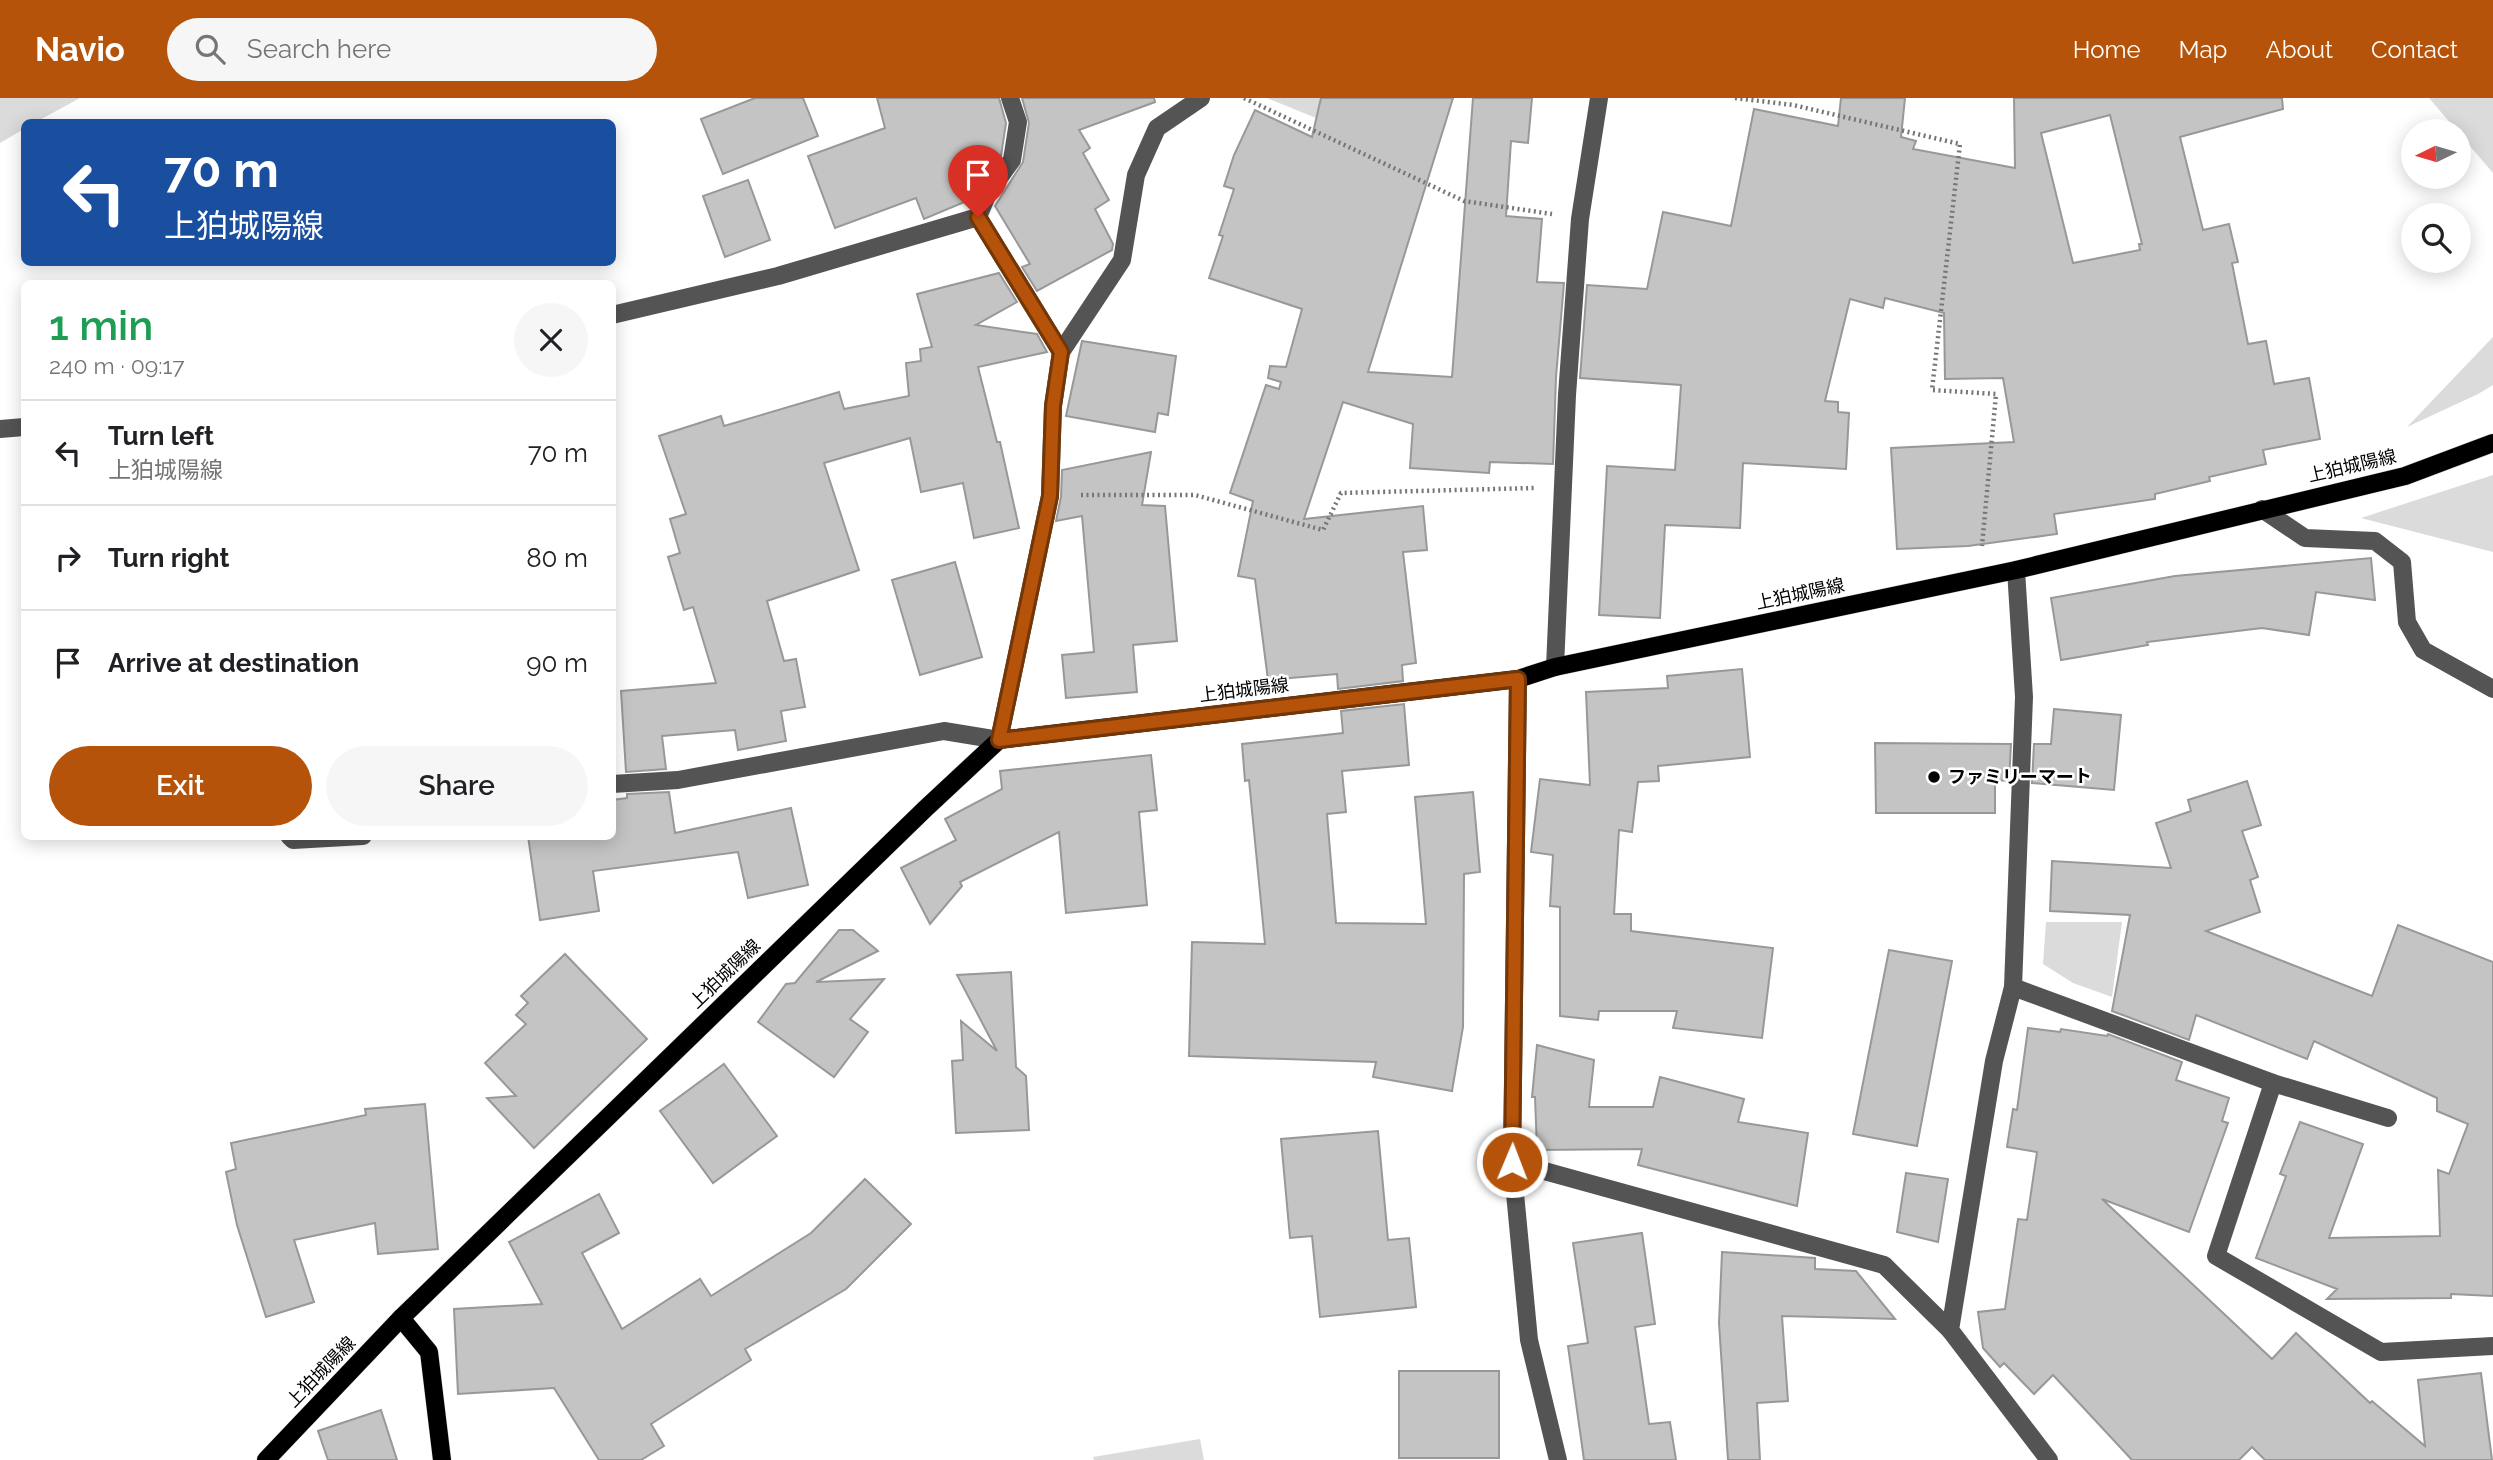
<!DOCTYPE html>
<meta charset="utf-8">
<style>
:root{--surface:#fff;--page:#f6f6f6;--text:#202124;--muted:#757577;--line:#e0e0e0;--accent:#b45309}
body{margin:0;font-family:Raleway,"Noto Sans JP",sans-serif;background:var(--page);color:var(--text);height:100vh;display:flex;flex-direction:column;font-size:26px;white-space:nowrap}
*{box-sizing:border-box;margin:0}
p{font-size:23px;color:var(--muted)}
.icon{flex:none;width:38px;height:38px;fill:none;stroke:currentColor;stroke-width:2;stroke-linecap:round;stroke-linejoin:round}
.map{position:relative;flex:1;overflow:hidden}
.sheet{position:absolute;left:21px;top:182px;width:595px;height:560px;display:flex;flex-direction:column;background:var(--surface);border-radius:10px;box-shadow:0 4px 18px #0003}
.sheet>*{flex:none}
.hud{position:absolute;left:21px;top:21px;width:595px;height:147px;border-radius:10px;box-shadow:0 4px 18px #0003;background:#1a4fa0;color:#fff;overflow:hidden}
.needle{width:46px;rotate:265deg}
.controls{position:absolute;left:2401px;top:21px;display:grid;gap:14px}
.controls a{display:grid;place-items:center;width:70px;height:70px;border-radius:50%;background:var(--surface);box-shadow:0 4px 18px #0003;font-size:35px}
.pin{position:absolute;display:grid;place-items:center;width:60px;height:60px;color:#fff;margin:-72px -30px;border-radius:50% 50% 50% 0;rotate:-45deg;box-shadow:0 0 7px #0007}
.pin .icon{rotate:45deg}
.me{position:absolute;width:77px;margin:-38px;rotate:1deg;stroke-linejoin:round;filter:drop-shadow(0 0 5px #0008)}
.turn{display:flex;align-items:center;gap:24px;height:147px;padding:0 28px;font-size:32px}
.turn .icon{width:91px;height:91px;stroke-width:2.5}
.turn b{display:block;font-size:49px;line-height:60px}
.round{display:grid;place-items:center;flex:none;width:74px;height:74px;border-radius:37px;background:var(--page)}
.headline{display:flex;align-items:center;justify-content:space-between;height:119px;padding:0 28px}
h1{font-size:42px;font-weight:600;line-height:52px;color:#1e9e55}
.cta{display:flex;gap:14px;margin-top:auto;padding:14px 28px}
.cta a{flex:1;height:80px;border-radius:42px;background:var(--accent);color:#fff;font-size:28px;font-weight:600;line-height:80px;text-align:center}
.cta a+a{background:var(--page);color:var(--text)}
ul{padding:0;list-style:none}
li{display:flex;align-items:center;gap:21px;height:105px;padding:0 28px;border-top:2px solid var(--line)}
li div{flex:1}
li b{display:block;font-size:26px}
li em{font-style:normal}
header{display:flex;align-items:center;gap:42px;box-sizing:border-box;height:98px;padding:0 35px;background:var(--accent);color:#fff}
header strong{font-size:33px}
nav{display:flex;gap:38px;margin-inline-start:auto;font-size:24px}
.search{width:490px;height:63px;background:var(--page);display:flex;align-items:center;gap:18px;box-sizing:border-box;padding:0 24px;border-radius:38px;color:var(--muted);font-size:26px}
.map>svg:first-child{display:block}
</style>
<header>
<strong>Navio</strong>
<div class="search"><svg class="icon" aria-label="search" viewBox="0 0 24 24"><circle cx="10" cy="10" r="6"/><path d="M15 15l6 6"/></svg>Search here</div>
<nav><a>Home</a><a>Map</a><a>About</a><a>Contact</a></nav>
</header>
<div class="map">
<svg width="2493" height="1362" viewBox="0 0 2493 1362">
<rect width="100%" height="100%" fill="#fff"/>
<!-- green -->
<g fill="#dbdbdb">
<polygon points="0,0 80,0 36,24 24,24 24,31 0,45"/>
<polygon points="1267,0 1321,0 1316,20"/>
<polygon points="2429,0 2493,0 2493,75"/>
<polygon points="2493,239 2493,287 2478,296 2407,329"/>
<polygon points="2493,377 2493,454 2361,420"/>
<polygon points="2046,824 2122,824 2112,899 2073,885 2043,866"/>
<polygon points="1200,1341 1204,1362 1094,1362 1093,1359"/>
</g>
<!-- building -->
<g fill="#c4c4c4" stroke="#989898" stroke-width="2" fill-rule="evenodd">
<polygon points="755,0 803,0 818,38 723,76 701,21"/>
<polygon points="877,0 999,0 1006,25 1001,58 979,88 974,100 924,121 916,100 835,130 808,58 885,30"/>
<polygon points="1022,0 1154,0 1155,4 1079,32 1090,50 1083,55 1109,102 1095,111 1113,146 1112,152 1037,193 1022,169 1030,166 995,108 1023,64 1029,25"/>
<polygon points="1321,0 1453,0 1368,274 1452,279 1473,0 1532,0 1528,45 1511,43 1506,118 1542,121 1537,184 1564,185 1556,279 1553,366 1490,364 1489,375 1410,370 1413,326 1343,304 1304,421 1423,408 1427,452 1403,454 1416,565 1402,567 1403,583 1338,591 1337,576 1268,582 1255,481 1238,478 1253,403 1230,395 1266,287 1279,291 1281,284 1268,280 1270,268 1286,269 1302,211 1209,180 1223,138 1219,137 1234,91 1224,88 1234,57 1255,12 1312,39"/>
<path d="M 1841,0 L 1905,0 L 1901,39 L 1916,43 L 1913,51 L 2015,70 L 2014,0 L 2282,0 L 2283,11 L 2180,39 L 2203,132 L 2229,126 L 2238,164 L 2232,165 L 2248,246 L 2266,243 L 2274,286 L 2309,280 L 2320,341 L 2263,352 L 2266,366 L 2209,379 L 2210,383 L 2155,396 L 2155,401 L 2054,416 L 2057,436 L 1968,448 L 1897,451 L 1891,350 L 2014,344 L 2003,280 L 1945,281 L 1944,215 L 1885,200 L 1883,210 L 1850,201 L 1825,303 L 1838,304 L 1838,314 L 1849,315 L 1846,371 L 1743,365 L 1740,430 L 1665,427 L 1660,520 L 1599,517 L 1607,368 L 1675,372 L 1681,287 L 1580,280 L 1587,187 L 1647,191 L 1663,114 L 1731,128 L 1754,11 L 1838,28 ZM 2110,17 L 2142,146 L 2139,146 L 2140,152 L 2073,165 L 2041,35 Z"/>
<polygon points="748,82 770,142 725,159 703,98"/>
<polygon points="999,175 1017,204 976,227 1037,236 1047,254 978,269 997,344 1000,344 1019,430 974,440 963,385 921,394 910,340 824,365 859,472 767,503 784,563 796,561 805,609 781,613 786,643 738,652 735,632 662,638 666,671 626,674 621,593 716,585 693,509 684,512 668,459 680,455 670,421 686,416 659,338 721,318 724,328 839,294 844,311 909,298 906,265 921,263 920,251 932,249 917,196"/>
<polygon points="1082,243 1176,258 1168,317 1158,315 1155,334 1066,318"/>
<polygon points="1151,354 1142,407 1165,408 1177,543 1133,547 1137,594 1066,600 1062,557 1094,554 1082,418 1056,423 1061,399 1062,372"/>
<polygon points="2371,460 2375,502 2316,494 2309,537 2262,530 2147,544 2148,547 2061,562 2051,500 2175,478"/>
<polygon points="955,464 982,559 920,577 892,482"/>
<polygon points="1742,571 1750,659 1658,668 1659,683 1638,684 1632,734 1619,732 1614,816 1631,816 1631,833 1773,850 1762,940 1673,930 1677,913 1599,913 1598,922 1560,918 1560,809 1550,808 1553,757 1531,754 1540,681 1590,687 1586,594 1668,590 1667,578"/>
<polygon points="1404,606 1409,667 1342,673 1346,714 1327,716 1336,825 1426,826 1415,699 1473,694 1480,774 1464,776 1463,929 1452,993 1373,979 1376,964 1189,958 1192,844 1265,846 1249,682 1245,683 1242,646 1343,635 1341,613"/>
<polygon points="2054,611 2121,617 2114,692 2032,685 2034,646 2051,646"/>
<polygon points="1875,645 2011,646 2009,683 1995,682 1995,715 1876,715"/>
<polygon points="1151,657 1157,712 1139,714 1147,807 1066,815 1059,734 960,784 962,788 930,826 901,770 956,742 945,721 1002,691 1000,673"/>
<polygon points="2247,683 2261,727 2242,733 2258,779 2250,782 2260,814 2206,833 2372,898 2398,827 2493,864 2493,1198 2451,1196 2451,1200 2327,1201 2337,1191 2256,1160 2286,1078 2280,1076 2300,1024 2363,1046 2329,1140 2440,1138 2438,1072 2449,1076 2468,1026 2437,1013 2437,1000 2314,943 2307,961 2196,917 2189,942 2112,913 2130,817 2050,813 2052,763 2171,770 2156,725 2191,713 2188,702"/>
<polygon points="669,694 675,735 791,710 808,787 748,800 738,754 593,773 599,813 540,822 528,738 612,738 612,702 627,700 627,696"/>
<polygon points="839,832 853,832 878,853 816,884 884,881 850,921 868,934 834,979 758,924 786,886 795,885"/>
<polygon points="1889,852 1952,863 1917,1048 1853,1036"/>
<polygon points="565,856 647,941 534,1050 487,1000 516,998 485,965 526,926 516,917 528,905 521,898"/>
<polygon points="1011,874 1016,969 1026,978 1029,1032 956,1035 952,963 963,962 961,923 997,953 957,877"/>
<polygon points="2028,930 2060,934 2061,931 2107,938 2108,936 2182,964 2176,982 2229,1000 2222,1023 2228,1025 2189,1134 2102,1101 2272,1261 2296,1235 2370,1305 2372,1303 2425,1348 2418,1282 2481,1275 2492,1362 2265,1362 2252,1349 2239,1362 2132,1362 2053,1277 2034,1296 2004,1265 2000,1269 1983,1250 1978,1214 2005,1211 2018,1121 2027,1122 2037,1054 2007,1049 2013,1011 2017,1012"/>
<polygon points="1537,947 1594,962 1589,1009 1653,1009 1660,979 1744,1001 1738,1024 1808,1035 1797,1108 1638,1067 1642,1051 1537,1052 1535,999 1532,999"/>
<polygon points="724,966 777,1038 713,1085 660,1013"/>
<polygon points="425,1006 438,1151 378,1156 375,1125 294,1142 314,1204 266,1219 237,1127 226,1074 236,1071 231,1045 366,1017 365,1011"/>
<polygon points="1378,1033 1388,1142 1409,1140 1416,1209 1320,1219 1312,1138 1290,1140 1281,1041"/>
<polygon points="1906,1075 1948,1081 1938,1144 1897,1134"/>
<polygon points="865,1081 911,1126 846,1191 745,1251 751,1262 651,1326 664,1348 641,1362 599,1362 554,1290 458,1296 454,1211 542,1206 509,1144 599,1096 619,1135 582,1155 622,1231 700,1181 711,1198 811,1135"/>
<polygon points="1642,1135 1655,1226 1635,1229 1649,1326 1670,1324 1676,1362 1584,1362 1568,1248 1588,1245 1573,1145"/>
<polygon points="1722,1154 1815,1160 1815,1171 1856,1173 1895,1221 1782,1218 1788,1303 1757,1305 1760,1362 1728,1362 1719,1225"/>
<rect x="1399" y="1273" width="100" height="87"/>
<polygon points="381,1312 397,1362 328,1362 318,1333"/>
</g>
<g fill="none" stroke-linecap="round" stroke-linejoin="round">
<defs>
<g id="major">
<polyline points="401,1220 429,1254 442,1362"/>
<polyline points="266,1362 401,1220 925,711 999,642 1518,581 1555,569 2016,472 2405,378 2493,345"/>
</g>
</defs>
<!-- major casing -->
<use href="#major" stroke="#dbdbdb" stroke-width="19"/>
<!-- path -->
<g stroke="#767676" stroke-width="4.5" stroke-dasharray="2 3.5" stroke-linecap="butt">
<polyline points="1244,0 1464,103 1552,116"/>
<polyline points="1735,0 1793,7 1960,46 1932,292 1996,296 1982,448"/>
<polyline points="1081,397 1195,397 1323,432 1341,395 1534,390"/>
</g>
<!-- minor -->
<g stroke="#545454" stroke-width="18">
<polyline points="978,119 988,95 1012,62 1018,24 1010,0"/>
<polyline points="612,217 778,178 978,119 1061,254"/>
<polyline points="0,331 24,329"/>
<polyline points="2262,411 2305,440 2375,443 2402,464 2407,524 2423,552 2493,591"/>
<polyline points="2016,472 2024,599 2013,889 1994,963 1950,1232 2049,1362"/>
<polyline points="1555,569 1567,297 1580,121 1599,0"/>
<polyline points="1518,581 1512,1064 1529,1242 1558,1362"/>
<polyline points="612,686 678,682 944,633 999,642 1050,398 1053,308 1061,254 1122,162 1136,77 1157,30 1201,0"/>
<polyline points="289,738 293,742 363,738"/>
<polyline points="2013,889 2273,985 2388,1020"/>
<polyline points="2273,985 2216,1158 2381,1254 2493,1248"/>
<polyline points="1512,1064 1884,1167 1950,1232"/>
</g>
<!-- major -->
<use href="#major" stroke="#000" stroke-width="18"/>
</g>
<g fill="none" stroke-linecap="round" stroke-linejoin="round">
<defs>
<polyline id="route" points="978,119 1061,254 1053,308 1050,398 999,642 1518,581 1512,1064"/>
</defs>
<!-- route casing -->
<use href="#route" stroke="#753606" stroke-width="18"/>
<!-- route -->
<use href="#route" stroke="#b45309" stroke-width="12"/>
</g>
<!-- markers -->
<circle fill="#000" stroke="#fff" stroke-width="2.5" cx="1934" cy="679" r="7"/>
<g text-anchor="middle" stroke-width="5" stroke-linejoin="round" paint-order="stroke">
<!-- street labels -->
<g font-size="18" fill="#000" stroke="#fff">
<text transform="translate(2352 368) rotate(-13)" y="6">上狛城陽線</text>
<text transform="translate(1800 496) rotate(-12)" y="6">上狛城陽線</text>
<text transform="translate(1244 592) rotate(-7)" y="6">上狛城陽線</text>
<text transform="translate(725 876) rotate(-44)" y="6">上狛城陽線</text>
<text transform="translate(321 1274) rotate(-46)" y="6">上狛城陽線</text>
</g>
<!-- poi labels -->
<g font-size="18" font-weight="bold" fill="#000" stroke="#fff" text-anchor="start">
<text x="1948" y="685">ファミリーマート</text>
</g>
</g>
</svg>
<div class="controls">
<a><svg class="needle" viewBox="-14 -14 28 28"><path d="M0-13l5 13h-10z" fill="#e53935"/><path d="M0 13l5-13h-10z" fill="#757577"/></svg></a>
<a><svg class="icon" aria-label="search" viewBox="0 0 24 24"><circle cx="10" cy="10" r="6"/><path d="M15 15l6 6"/></svg></a>
</div>
<div class="pin" style="left:978px;top:119px;background:#d93025"><svg class="icon" aria-label="arrive" viewBox="0 0 24 24"><path d="M6 21V4h12l-3 4 3 4H6"/></svg></div>
<svg class="me" style="left:1512px;top:1064px" viewBox="-20 -20 40 40"><circle r="17" fill="#b45309" stroke="#fff" stroke-width="3"/><path d="M0-11L8 9 0 5-8 9z" fill="#fff"/></svg>
<div class="hud">
<div class="turn"><svg class="icon" aria-label="left" viewBox="0 0 24 24"><path d="M17 20v-9H6M10 6l-5 5 5 5"/></svg><div><b>70 m</b>上狛城陽線</div></div>
</div>
<section class="sheet">
<div class="headline"><div><h1>1 min</h1><p>240 m · 09:17</p></div><a class="round"><svg class="icon" aria-label="close" viewBox="0 0 24 24"><path d="M6 6l12 12M18 6L6 18"/></svg></a></div>
<ul>
<li><svg class="icon" aria-label="left" viewBox="0 0 24 24"><path d="M17 20v-9H6M10 6l-5 5 5 5"/></svg><div><b>Turn left</b><p>上狛城陽線</p></div><em>70 m</em></li>
<li><svg class="icon" aria-label="right" viewBox="0 0 24 24"><path d="M7 20v-9h11M14 6l5 5-5 5"/></svg><div><b>Turn right</b></div><em>80 m</em></li>
<li><svg class="icon" aria-label="arrive" viewBox="0 0 24 24"><path d="M6 21V4h12l-3 4 3 4H6"/></svg><div><b>Arrive at destination</b></div><em>90 m</em></li>
</ul>
<div class="cta"><a>Exit</a><a>Share</a></div>
</section>
</div>
